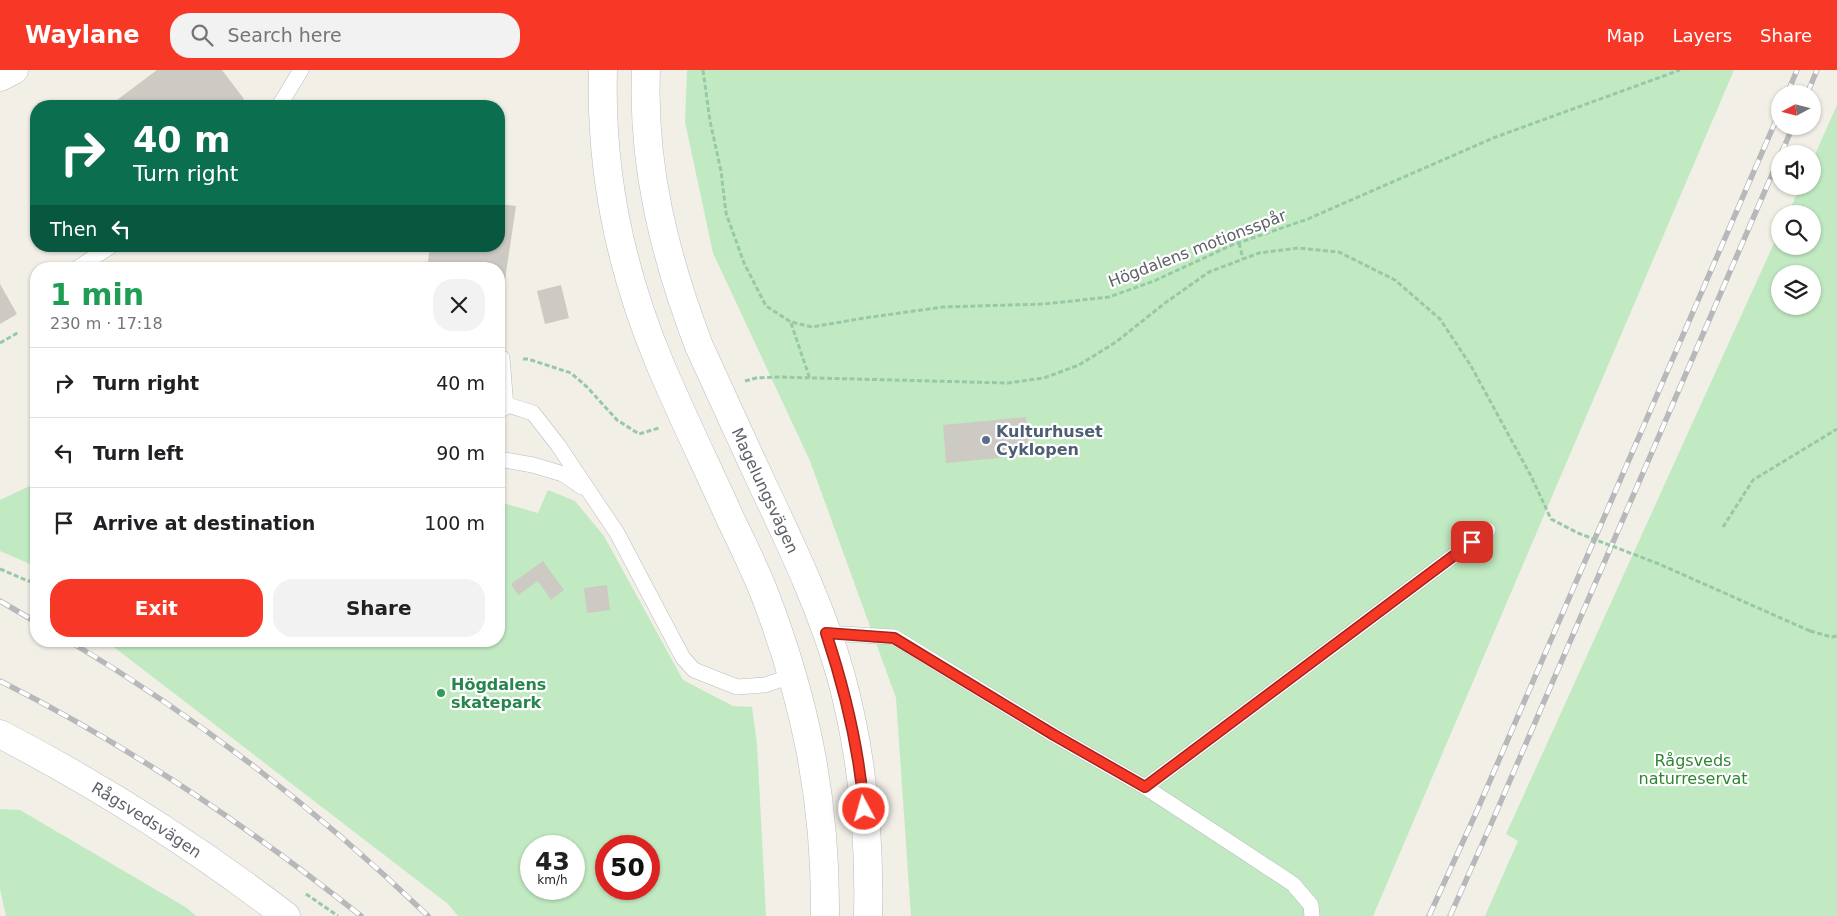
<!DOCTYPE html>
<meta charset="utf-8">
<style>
:root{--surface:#fff;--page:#f2f2f2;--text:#202124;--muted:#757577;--line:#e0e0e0;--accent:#f73826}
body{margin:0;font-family:"DejaVu Sans",sans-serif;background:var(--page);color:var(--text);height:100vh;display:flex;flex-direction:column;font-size:19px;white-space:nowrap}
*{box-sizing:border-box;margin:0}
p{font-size:16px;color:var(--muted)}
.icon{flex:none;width:28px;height:28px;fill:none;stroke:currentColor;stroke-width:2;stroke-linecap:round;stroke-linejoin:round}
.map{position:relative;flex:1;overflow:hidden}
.panel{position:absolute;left:30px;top:192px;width:475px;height:385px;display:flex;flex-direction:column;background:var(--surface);border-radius:20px;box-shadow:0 1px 4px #0004}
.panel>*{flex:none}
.top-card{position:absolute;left:30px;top:30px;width:475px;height:152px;border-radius:20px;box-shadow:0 1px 4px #0004;background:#0b6e4f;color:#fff;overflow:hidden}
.needle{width:32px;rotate:263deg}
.controls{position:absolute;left:1771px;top:15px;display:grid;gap:10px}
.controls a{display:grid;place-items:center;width:50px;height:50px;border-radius:50%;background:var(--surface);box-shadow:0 1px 4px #0004;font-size:25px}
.speed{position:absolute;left:520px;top:765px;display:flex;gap:10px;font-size:25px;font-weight:700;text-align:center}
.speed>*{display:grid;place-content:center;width:65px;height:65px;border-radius:50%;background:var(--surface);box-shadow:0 1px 4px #0004;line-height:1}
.speed small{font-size:12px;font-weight:400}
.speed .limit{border:8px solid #d22;background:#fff;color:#111}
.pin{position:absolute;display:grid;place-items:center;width:42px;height:42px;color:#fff;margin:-21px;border-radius:10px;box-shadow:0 2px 8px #0006}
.me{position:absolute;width:55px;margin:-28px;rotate:354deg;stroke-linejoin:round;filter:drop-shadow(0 0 4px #0008)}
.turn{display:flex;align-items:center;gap:18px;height:105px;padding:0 20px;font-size:22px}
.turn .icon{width:65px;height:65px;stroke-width:2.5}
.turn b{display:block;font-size:35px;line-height:42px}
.then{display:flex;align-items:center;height:48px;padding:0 20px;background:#0003;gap:10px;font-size:19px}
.round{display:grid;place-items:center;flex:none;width:52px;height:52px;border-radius:20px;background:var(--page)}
.summary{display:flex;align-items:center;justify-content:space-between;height:85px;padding:0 20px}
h1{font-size:30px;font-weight:700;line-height:38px;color:#1e9e55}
.cta{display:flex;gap:10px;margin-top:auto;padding:10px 20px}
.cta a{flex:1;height:58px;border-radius:20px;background:var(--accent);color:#fff;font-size:20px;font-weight:700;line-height:58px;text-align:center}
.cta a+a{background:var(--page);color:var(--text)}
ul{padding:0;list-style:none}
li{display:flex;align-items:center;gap:15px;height:70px;padding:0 20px;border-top:1px solid var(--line)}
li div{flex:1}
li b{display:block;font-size:19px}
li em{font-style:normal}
header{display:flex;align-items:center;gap:30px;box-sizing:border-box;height:70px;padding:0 25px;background:var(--accent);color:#fff}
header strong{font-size:24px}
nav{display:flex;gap:28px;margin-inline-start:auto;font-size:18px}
.search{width:350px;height:45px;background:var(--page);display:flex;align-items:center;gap:12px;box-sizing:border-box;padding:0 18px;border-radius:20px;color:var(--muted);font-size:19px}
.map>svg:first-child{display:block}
</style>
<header>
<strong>Waylane</strong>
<div class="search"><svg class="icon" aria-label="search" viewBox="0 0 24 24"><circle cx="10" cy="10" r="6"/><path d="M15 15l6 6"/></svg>Search here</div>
<nav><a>Map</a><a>Layers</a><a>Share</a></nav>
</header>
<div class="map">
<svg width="1837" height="846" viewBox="0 0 1837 846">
<rect width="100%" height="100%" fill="#f1efe6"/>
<!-- green -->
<g fill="#c1eac2" fill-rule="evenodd">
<polygon points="687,0 1734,0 1373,846 911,846 896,628 810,391 713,183 685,52"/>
<path d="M 1837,35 L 1837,846 L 1485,846 L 1518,771 L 1506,764 L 1780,160 L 1780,176 L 1812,176 L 1812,144 L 1788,144 L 1800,116 L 1812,116 L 1813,89 ZM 1780,204 L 1812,204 L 1812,236 L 1780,236 Z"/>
<polygon points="36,413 36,493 30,494 0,481 0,430"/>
<path d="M 548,420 L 575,431 L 604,466 L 683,610 L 733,636 L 752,637 L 757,674 L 766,846 L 458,846 L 448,834 L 106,571 L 499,571 L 499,432 L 538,443 ZM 531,776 L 574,776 L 574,819 L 531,819 ZM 606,776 L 649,776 L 649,819 L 606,819 Z"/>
<polygon points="0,739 20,740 187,838 196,846 6,846 0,819"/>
</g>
<!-- building -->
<g fill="#cccac3">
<polygon points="157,0 222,0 244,29 234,36 109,36"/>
<polygon points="499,134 516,136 503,223 499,222 499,199 427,199 430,176 499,176"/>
<polygon points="0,214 17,244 0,254"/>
<polygon points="561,215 569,248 545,254 537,221"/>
<polygon points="1026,347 1029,385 946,393 943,355"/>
<polygon points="543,491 564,520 551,530 538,511 518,525 511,514"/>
<polygon points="607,515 610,540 587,543 584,518"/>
</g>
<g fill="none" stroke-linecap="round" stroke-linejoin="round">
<defs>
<g id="service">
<polyline points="279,36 301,0"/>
<polyline points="79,197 111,176"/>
<polyline points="502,288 506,337"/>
<polyline points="499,341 508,335 533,343 558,375 617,463 683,588 694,600 737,617 765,615 794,605"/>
<polyline points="499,389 533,395 563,404 582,417"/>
<polyline points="827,563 894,567 1054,665 1145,717 1246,783 1293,814 1311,835 1312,846"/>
<polyline points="1145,717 1488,460"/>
</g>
<g id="tertiary">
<polyline points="0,7 14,0"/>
<path id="s1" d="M 0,664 C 100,716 196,777 286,846"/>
</g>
<g id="secondary">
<path d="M 603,0 C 600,101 621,201 660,294 C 682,346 707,397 730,448 C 742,473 755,499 765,525 C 806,632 826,731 825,846"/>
<path id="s2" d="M 646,0 C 642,96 665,187 699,276 C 722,326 744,375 767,424 C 795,483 823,543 841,606 C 862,684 870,766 868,846"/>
</g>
</defs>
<!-- service casing -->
<use href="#service" stroke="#b9bcc1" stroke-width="16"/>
<!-- tertiary casing -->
<use href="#tertiary" stroke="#b9bcc1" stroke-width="29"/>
<!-- secondary casing -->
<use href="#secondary" stroke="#babdc3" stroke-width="29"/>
<!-- path -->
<g stroke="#98c9a7" stroke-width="3" stroke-dasharray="5 2.5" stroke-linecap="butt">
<polyline points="703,0 710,51 721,101 726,143 744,193 766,236 791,252 812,257 864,248 943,237 1044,234 1109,227 1154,211 1232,175 1308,149 1493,68 1680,0"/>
<polyline points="1239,173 1243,189"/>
<polyline points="791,253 810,309"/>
<polyline points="0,273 19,262"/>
<polyline points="523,289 528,289 571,303 587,317 617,350 639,364 659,358"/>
<polyline points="745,311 756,308 778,307 1008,313 1044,308 1079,295 1116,272 1165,233 1209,202 1259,183 1298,178 1339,182 1395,210 1440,249 1471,296"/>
<polyline points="1723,457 1753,410 1837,359"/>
<polyline points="0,499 28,511 36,510"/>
<polyline points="1810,561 1832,567 1837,566"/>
<polyline points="306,824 338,846"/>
</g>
<!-- service -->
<use href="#service" stroke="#fff" stroke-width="15"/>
<!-- tertiary -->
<use href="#tertiary" stroke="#fff" stroke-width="28"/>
<!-- secondary -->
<use href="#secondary" stroke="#fff" stroke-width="28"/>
<defs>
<g id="rail">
<polyline points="1787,24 1797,0"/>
<polyline points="1807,24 1817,0"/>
<polyline points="1781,84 1793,56"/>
<polyline points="0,531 36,552"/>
<path d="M 69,571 C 198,648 320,742 428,846"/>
<path d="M 0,611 C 128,675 249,757 361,846"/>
<polyline points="1429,846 1476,743 1780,41"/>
<polyline points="1450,846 1492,752 1780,86"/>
</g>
</defs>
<!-- rail casing -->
<use href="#rail" stroke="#b7b8b9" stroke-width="5.5"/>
<!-- rail -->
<use href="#rail" stroke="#fff" stroke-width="4" stroke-dasharray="11" stroke-linecap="butt"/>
<!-- path-bridge -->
<polyline stroke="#98c9a7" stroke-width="3" stroke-dasharray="5 2.5" stroke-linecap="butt" points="1471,296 1531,406 1551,449 1578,463 1659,494 1810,561"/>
</g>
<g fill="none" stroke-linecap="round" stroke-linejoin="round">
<defs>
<path id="route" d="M 864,739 C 859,679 845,620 826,563 L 894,568 L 1054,665 L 1145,717 L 1472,472"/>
</defs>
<!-- route casing -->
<use href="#route" stroke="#a12419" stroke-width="12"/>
<!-- route -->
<use href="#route" stroke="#f73826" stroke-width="9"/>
</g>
<!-- markers -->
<circle fill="#5c6f8a" stroke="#fff" stroke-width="2" cx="986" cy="370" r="5"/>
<circle fill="#2e9e5b" stroke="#fff" stroke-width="2" cx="441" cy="623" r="5"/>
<g text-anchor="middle" stroke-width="4.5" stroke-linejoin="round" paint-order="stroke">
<!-- street labels -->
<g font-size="16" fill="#5e6268" stroke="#fff">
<text transform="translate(1197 178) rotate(-21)" y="6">Högdalens motionsspår</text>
<text dy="6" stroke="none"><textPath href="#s2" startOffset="442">Magelungsvägen</textPath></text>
<text dy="6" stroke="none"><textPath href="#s1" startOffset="170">Rågsvedsvägen</textPath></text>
</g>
<!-- service labels -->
<g font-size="16" font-weight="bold" fill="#4e5e75" stroke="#fff" text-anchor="start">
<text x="996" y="367">Kulturhuset<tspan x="996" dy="18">Cyklopen</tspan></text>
</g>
<!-- leisure labels -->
<g font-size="16" font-weight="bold" fill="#27864d" stroke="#fff" text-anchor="start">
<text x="451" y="620">Högdalens<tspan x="451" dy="18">skatepark</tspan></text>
</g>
<!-- park labels -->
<g font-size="16" fill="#2e8633" stroke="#fff">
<text x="1693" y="696">Rågsveds<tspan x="1693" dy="18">naturreservat</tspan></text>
</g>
</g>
</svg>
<div class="controls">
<a><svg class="needle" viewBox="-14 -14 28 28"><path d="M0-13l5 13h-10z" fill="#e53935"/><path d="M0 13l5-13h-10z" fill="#757577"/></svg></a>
<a><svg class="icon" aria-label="sound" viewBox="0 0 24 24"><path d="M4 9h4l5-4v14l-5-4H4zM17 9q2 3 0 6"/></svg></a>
<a><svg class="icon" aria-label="search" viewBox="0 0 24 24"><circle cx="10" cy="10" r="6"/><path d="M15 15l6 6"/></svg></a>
<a><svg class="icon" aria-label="layers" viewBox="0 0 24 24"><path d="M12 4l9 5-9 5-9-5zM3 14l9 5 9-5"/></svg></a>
</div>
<div class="speed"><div>43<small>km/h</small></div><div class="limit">50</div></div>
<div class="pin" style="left:1472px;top:472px;background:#d93025"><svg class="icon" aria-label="arrive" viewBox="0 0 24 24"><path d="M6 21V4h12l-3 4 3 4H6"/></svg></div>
<svg class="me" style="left:864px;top:739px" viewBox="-20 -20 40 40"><circle r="17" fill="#f73826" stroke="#fff" stroke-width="3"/><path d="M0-11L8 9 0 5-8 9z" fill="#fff"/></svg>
<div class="top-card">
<div class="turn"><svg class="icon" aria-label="right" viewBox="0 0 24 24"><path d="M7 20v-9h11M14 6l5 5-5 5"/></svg><div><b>40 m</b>Turn right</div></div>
<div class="then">Then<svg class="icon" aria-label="left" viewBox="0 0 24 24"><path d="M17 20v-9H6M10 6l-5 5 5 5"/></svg></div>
</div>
<section class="panel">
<div class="summary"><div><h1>1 min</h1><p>230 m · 17:18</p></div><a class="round"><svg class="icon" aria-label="close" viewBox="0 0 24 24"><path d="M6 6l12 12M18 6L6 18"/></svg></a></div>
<ul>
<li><svg class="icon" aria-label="right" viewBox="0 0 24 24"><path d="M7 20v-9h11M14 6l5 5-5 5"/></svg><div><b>Turn right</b></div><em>40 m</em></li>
<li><svg class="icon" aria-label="left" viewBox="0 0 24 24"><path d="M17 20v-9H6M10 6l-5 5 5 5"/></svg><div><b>Turn left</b></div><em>90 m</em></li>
<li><svg class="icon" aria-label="arrive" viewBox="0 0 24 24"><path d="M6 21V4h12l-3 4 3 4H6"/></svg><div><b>Arrive at destination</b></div><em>100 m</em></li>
</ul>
<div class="cta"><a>Exit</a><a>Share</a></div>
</section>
</div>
